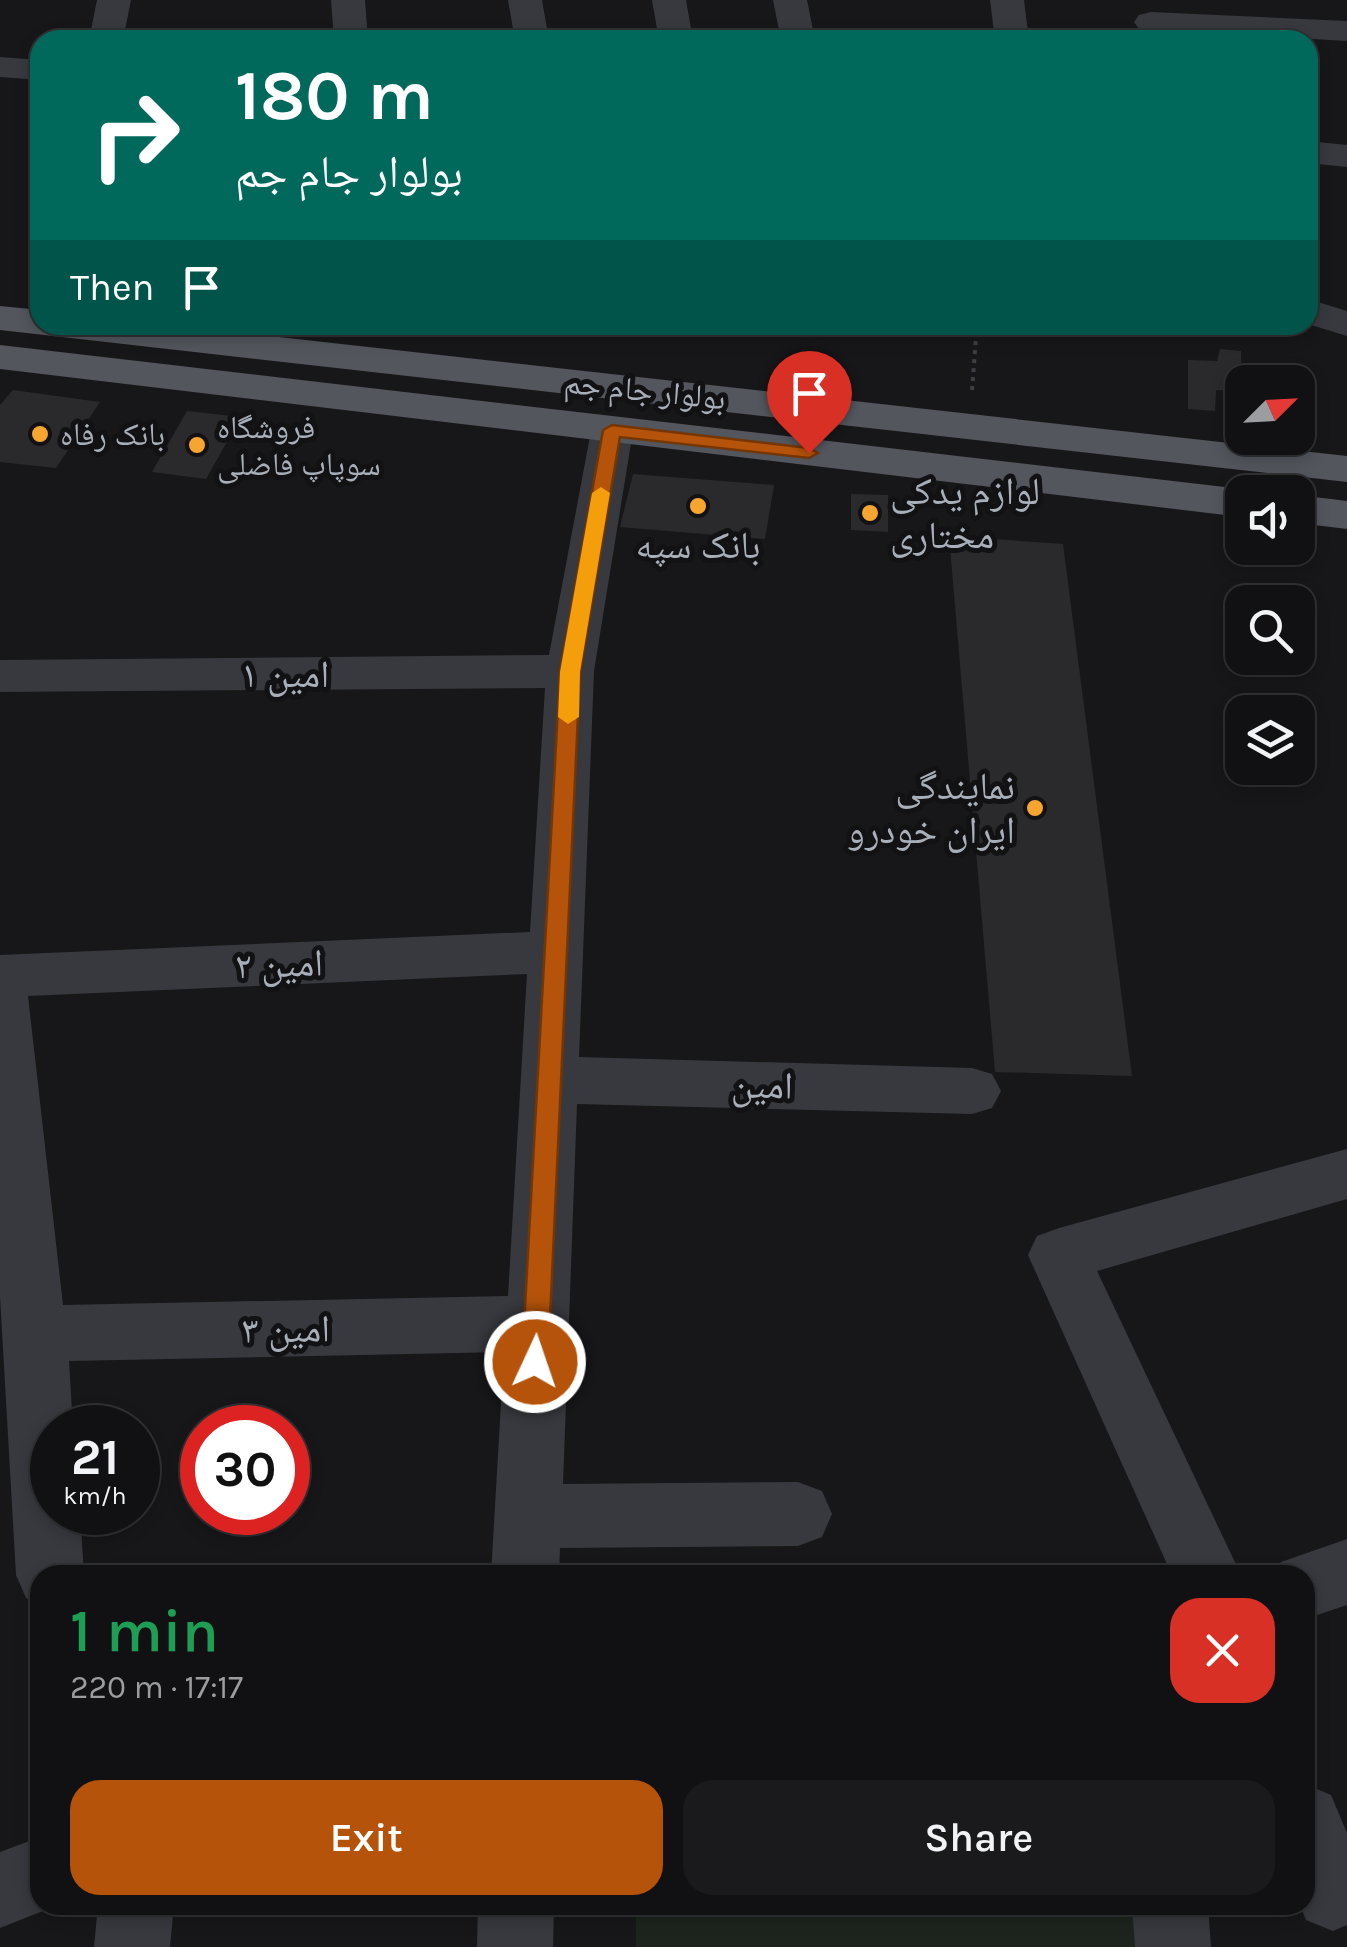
<!DOCTYPE html>
<meta charset="utf-8">
<style>
:root{--surface:#111113;--page:#1a1a1c;--text:#f1f3f6;--muted:#9c9da0;--line:#303133;--accent:#b45309}
body{margin:0;font-family:Karla,"Noto Naskh Arabic",sans-serif;background:var(--page);color:var(--text);height:100vh;display:flex;flex-direction:column;font-size:38px;white-space:nowrap}
*{box-sizing:border-box;margin:0}
p{font-size:32px;color:var(--muted)}
.icon{flex:none;width:55px;height:55px;fill:none;stroke:currentColor;stroke-width:2;stroke-linecap:round;stroke-linejoin:round}
.map{position:relative;flex:1;overflow:hidden}
.panel{position:absolute;left:30px;top:1565px;width:1285px;height:350px;display:flex;flex-direction:column;background:var(--surface);border-radius:30px;box-shadow:0 5px 15px #0003,0 0 0 2px var(--line)}
.panel>*{flex:none}
.guide{position:absolute;left:30px;top:30px;width:1288px;height:305px;border-radius:30px;box-shadow:0 5px 15px #0003,0 0 0 2px var(--line);background:#00695c;color:#fff;overflow:hidden}
.needle{width:65px;rotate:66deg}
.fabs{position:absolute;left:1225px;top:365px;display:grid;gap:20px}
.fabs a{display:grid;place-items:center;width:90px;height:90px;border-radius:20px;background:var(--surface);box-shadow:0 5px 15px #0003,0 0 0 2px var(--line);font-size:50px}
.speed{position:absolute;left:30px;top:1405px;display:flex;gap:20px;font-size:50px;font-weight:700;text-align:center}
.speed>*{display:grid;place-content:center;width:130px;height:130px;border-radius:50%;background:var(--surface);box-shadow:0 5px 15px #0003,0 0 0 2px var(--line);line-height:1}
.speed small{font-size:25px;font-weight:400}
.speed .limit{border:15px solid #d22;background:#fff;color:#111}
.pin{position:absolute;display:grid;place-items:center;width:85px;height:85px;color:#fff;margin:-102px -42px;border-radius:50% 50% 50% 0;rotate:-45deg;box-shadow:0 0 10px #0007}
.pin .icon{rotate:45deg}
.me{position:absolute;width:110px;margin:-55px;rotate:3deg;stroke-linejoin:round;filter:drop-shadow(0 0 8px #0008)}
.turn{display:flex;align-items:center;gap:35px;height:210px;padding:0 40px;font-size:45px}
.turn .icon{width:130px;height:130px;stroke-width:2.5}
.turn b{display:block;font-size:70px;line-height:85px}
.then{display:flex;align-items:center;height:95px;padding:0 40px;background:#0003;gap:20px;font-size:38px}
.round{display:grid;place-items:center;flex:none;width:105px;height:105px;border-radius:30px;background:var(--page)}
.head{display:flex;align-items:center;justify-content:space-between;height:170px;padding:0 40px}
h1{font-size:60px;font-weight:600;line-height:75px;color:#1e9e55}
.primary-button{display:flex;gap:20px;margin-top:auto;padding:20px 40px}
.primary-button a{flex:1;height:115px;border-radius:30px;background:var(--accent);color:#fff;font-size:40px;font-weight:600;line-height:115px;text-align:center}
.primary-button a+a{background:var(--page);color:var(--text)}
.map>svg:first-child{display:block}
</style>
<div class="map">
<svg width="1347" height="1947" viewBox="0 0 1347 1947">
<rect width="100%" height="100%" fill="#171719"/>
<!-- green -->
<polygon fill="#1c241d" points="636,1905 1134,1905 1136,1947 636,1947"/>
<!-- building -->
<g fill="#2a2a2d">
<polygon points="1220,349 1241,351 1242,392 1216,390 1215,411 1188,409 1188,360 1217,361"/>
<polygon points="13,390 100,402 56,468 0,462 0,405"/>
<polygon points="187,411 241,417 206,479 152,472"/>
<polygon points="633,474 774,485 765,539 620,527"/>
<polygon points="851,494 888,495 888,532 851,530"/>
<polygon points="949,536 1063,544 1132,1076 995,1072"/>
</g>
<g fill="none" stroke-linecap="round" stroke-linejoin="round">
<!-- path -->
<polyline stroke="#3d4045" stroke-width="4" stroke-dasharray="4 5" stroke-linecap="butt" points="972,390 977,325"/>
<!-- minor -->
<g fill="#37393e" fill-rule="evenodd">
<polygon points="97,0 131,0 123,40 89,40"/>
<polygon points="331,0 365,0 368,40 334,40"/>
<polygon points="508,0 542,0 549,40 515,40"/>
<polygon points="652,0 686,0 693,40 659,40"/>
<polygon points="773,0 807,0 815,40 781,40"/>
<polygon points="990,0 1024,0 1029,40 995,40"/>
<polygon points="1151,12 1347,21 1347,41 1139,29 1134,22 1139,15"/>
<polygon points="0,57 40,60 40,80 0,77"/>
<polygon points="1308,141 1347,145 1347,167 1308,163"/>
<polygon points="1308,299 1347,311 1347,336 1308,324"/>
<path d="M 612,418 L 627,422 L 633,431 L 594,671 L 579,1057 L 972,1068 L 992,1074 L 1001,1091 L 992,1108 L 972,1114 L 577,1104 L 563,1484 L 798,1482 L 822,1491 L 832,1514 L 822,1537 L 798,1546 L 560,1548 L 559,1575 L 491,1575 L 504,1352 L 69,1361 L 73,1428 L 52,1428 L 52,1512 L 80,1512 L 84,1575 L 40,1575 L 40,1604 L 26,1598 L 16,1575 L 0,1296 L 0,955 L 530,932 L 545,688 L 0,692 L 0,660 L 549,655 L 591,431 L 597,422 ZM 527,974 L 508,1296 L 63,1305 L 28,996 Z"/>
<polygon points="1347,1149 1347,1199 1097,1271 1241,1575 1172,1575 1028,1255 1037,1236 1059,1228"/>
<polygon points="1347,1539 1347,1605 1305,1619 1305,1575 1275,1575 1281,1562"/>
<polygon points="1305,1784 1331,1795 1347,1833 1347,1925 1333,1931 1306,1920 1300,1905 1305,1905"/>
<polygon points="40,1837 40,1905 58,1905 0,1928 0,1852"/>
<polygon points="98,1905 174,1905 170,1947 94,1947"/>
<polygon points="478,1905 554,1905 553,1947 477,1947"/>
<polygon points="1132,1905 1208,1905 1211,1947 1135,1947"/>
</g>
<!-- major -->
<g fill="#53565d" fill-rule="evenodd">
<polygon points="0,306 40,310 40,325 171,325 1347,456 1347,482 0,330"/>
<polygon points="0,345 1242,489 1255,492 1242,492 1242,517 0,369"/>
<polygon points="1298,495 1347,501 1347,529 1298,523"/>
</g>
</g>
<!-- route -->
<polygon fill="#b45309" stroke="#753606" stroke-width="2.5" points="612,425 809,448 818,453 809,458 620,437 580,672 548,1362 545,1370 535,1374 526,1370 522,1362 560,672 603,430"/>
<!-- slow -->
<polygon fill="#f59e0b" points="601,487 610,493 580,672 579,717 568,724 558,717 560,672 592,493"/>
<!-- markers -->
<g fill="#f7a531" stroke="#121214" stroke-width="4">
<circle cx="40" cy="434" r="10"/>
<circle cx="197" cy="445" r="10"/>
<circle cx="698" cy="506" r="10"/>
<circle cx="870" cy="513" r="10"/>
<circle cx="1035" cy="808" r="10"/>
</g>
<g text-anchor="middle" stroke-width="10" stroke-linejoin="round" paint-order="stroke">
<!-- far-street labels -->
<g font-size="32" fill="#a8afb9" stroke="#121214">
<text transform="translate(645 390) rotate(6)" y="11">بولوار جام جم</text>
</g>
<!-- far-poi labels -->
<g font-size="32" fill="#a8afb9" stroke="#121214" text-anchor="start">
<text x="217" y="438">فروشگاه<tspan x="217" dy="37">سوپاپ فاضلی</tspan></text>
<text x="60" y="445">بانک رفاه</text>
</g>
<!-- poi labels -->
<g font-size="38" fill="#a8afb9" stroke="#121214" text-anchor="start">
<text x="890" y="504">لوازم یدکی<tspan x="890" dy="44">مختاری</tspan></text>
<text x="698" y="558" text-anchor="middle">بانک سپه</text>
<text x="1015" y="799" text-anchor="end">نمایندگی<tspan x="1015" dy="44">ایران خودرو</tspan></text>
</g>
<!-- street labels -->
<g font-size="38" fill="#a8afb9" stroke="#121214">
<text x="285" y="687">امین ۱</text>
<text transform="translate(279 964) rotate(-2)" y="13">امین ۲</text>
<text transform="translate(762 1085) rotate(1)" y="13">امین</text>
<text transform="translate(286 1329) rotate(-1)" y="13">امین ۳</text>
</g>
</g>
</svg>
<div class="fabs">
<a><svg class="needle" viewBox="-14 -14 28 28"><path d="M0-13l5 13h-10z" fill="#e53935"/><path d="M0 13l5-13h-10z" fill="#9c9da0"/></svg></a>
<a><svg class="icon" aria-label="sound" viewBox="0 0 24 24"><path d="M4 9h4l5-4v14l-5-4H4zM17 9q2 3 0 6"/></svg></a>
<a><svg class="icon" aria-label="search" viewBox="0 0 24 24"><circle cx="10" cy="10" r="6"/><path d="M15 15l6 6"/></svg></a>
<a><svg class="icon" aria-label="layers" viewBox="0 0 24 24"><path d="M12 4l9 5-9 5-9-5zM3 14l9 5 9-5"/></svg></a>
</div>
<div class="speed"><div>21<small>km/h</small></div><div class="limit">30</div></div>
<div class="pin" style="left:809px;top:453px;background:#d93025"><svg class="icon" aria-label="arrive" viewBox="0 0 24 24"><path d="M6 21V4h12l-3 4 3 4H6"/></svg></div>
<svg class="me" style="left:535px;top:1362px" viewBox="-20 -20 40 40"><circle r="17" fill="#b45309" stroke="#fff" stroke-width="3"/><path d="M0-11L8 9 0 5-8 9z" fill="#fff"/></svg>
<div class="guide">
<div class="turn"><svg class="icon" aria-label="right" viewBox="0 0 24 24"><path d="M7 20v-9h11M14 6l5 5-5 5"/></svg><div><b>180 m</b>بولوار جام جم</div></div>
<div class="then">Then<svg class="icon" aria-label="arrive" viewBox="0 0 24 24"><path d="M6 21V4h12l-3 4 3 4H6"/></svg></div>
</div>
<section class="panel">
<div class="head"><div><h1>1 min</h1><p>220 m · 17:17</p></div><a class="round" style="background:#d93025;color:#fff"><svg class="icon" aria-label="close" viewBox="0 0 24 24"><path d="M6 6l12 12M18 6L6 18"/></svg></a></div>
<div class="primary-button"><a>Exit</a><a>Share</a></div>
</section>
</div>
